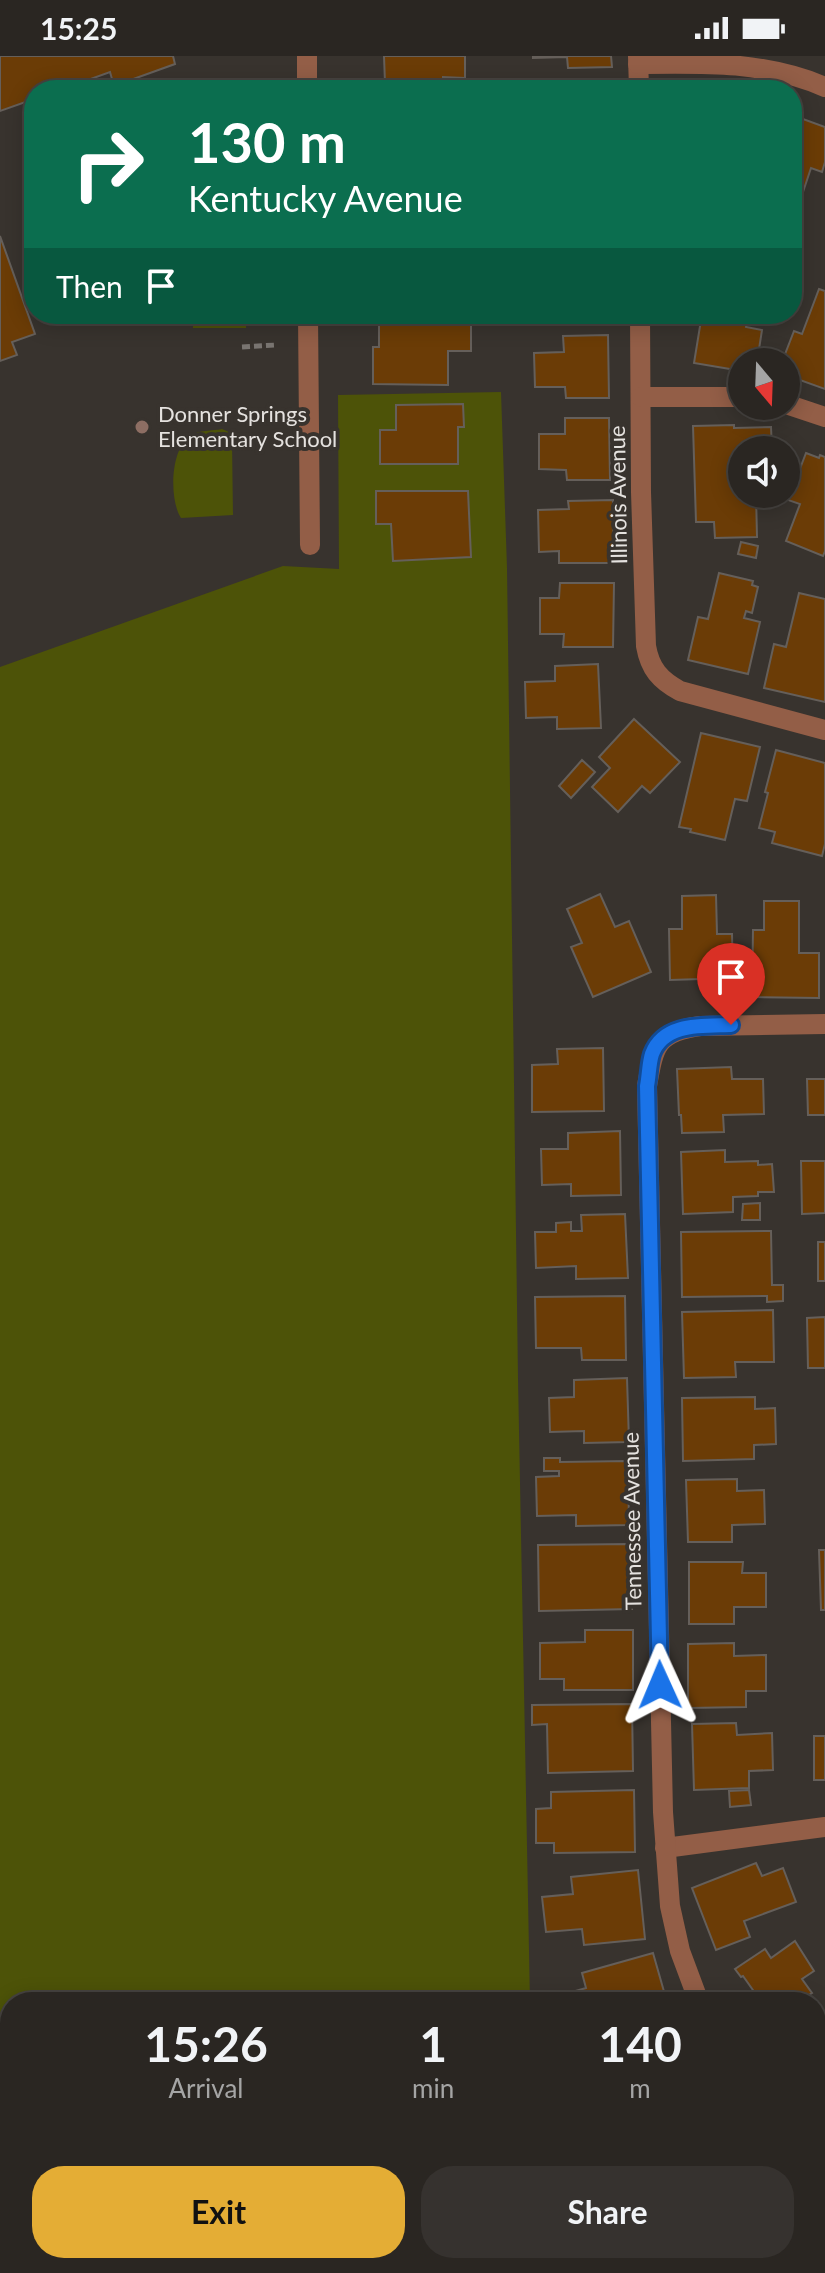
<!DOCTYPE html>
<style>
:root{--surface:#2a2622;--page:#36322f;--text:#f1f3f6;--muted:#a5a5a5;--line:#464340;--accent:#e4ad35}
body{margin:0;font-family:Lato,sans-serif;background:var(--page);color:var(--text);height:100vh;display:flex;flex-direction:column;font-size:30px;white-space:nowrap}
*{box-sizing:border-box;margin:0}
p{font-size:26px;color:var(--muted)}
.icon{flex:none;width:44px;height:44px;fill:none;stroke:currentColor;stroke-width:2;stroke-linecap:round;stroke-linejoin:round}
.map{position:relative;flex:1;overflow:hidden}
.side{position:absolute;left:0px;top:1936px;width:826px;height:282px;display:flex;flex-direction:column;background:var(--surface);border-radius:32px 32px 0 0;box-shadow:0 4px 20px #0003,0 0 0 2px var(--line)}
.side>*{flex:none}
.banner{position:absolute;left:24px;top:24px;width:778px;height:244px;border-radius:32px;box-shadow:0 4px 20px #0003,0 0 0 2px var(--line);background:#0b6e4f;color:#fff;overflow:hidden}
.needle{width:52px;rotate:161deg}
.buttons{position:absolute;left:728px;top:292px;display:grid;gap:16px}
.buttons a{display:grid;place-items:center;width:72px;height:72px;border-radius:50%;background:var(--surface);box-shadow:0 4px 20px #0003,0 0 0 2px var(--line);font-size:40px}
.pin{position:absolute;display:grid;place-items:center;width:68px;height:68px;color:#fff;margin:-82px -34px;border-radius:50% 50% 50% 0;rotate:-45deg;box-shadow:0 0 8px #0007}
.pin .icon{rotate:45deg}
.me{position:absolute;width:88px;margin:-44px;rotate:359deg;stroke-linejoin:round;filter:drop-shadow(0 0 6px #0008)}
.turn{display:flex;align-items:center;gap:28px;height:168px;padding:0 32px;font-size:36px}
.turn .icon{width:104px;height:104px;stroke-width:2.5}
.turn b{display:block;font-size:56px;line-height:68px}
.then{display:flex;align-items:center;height:76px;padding:0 32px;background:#0003;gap:16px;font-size:30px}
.eta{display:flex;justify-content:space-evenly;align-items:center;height:136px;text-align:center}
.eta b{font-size:48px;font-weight:700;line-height:56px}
.cta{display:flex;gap:16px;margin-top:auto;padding:16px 32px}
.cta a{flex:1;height:92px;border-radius:32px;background:var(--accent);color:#111;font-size:32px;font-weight:700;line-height:92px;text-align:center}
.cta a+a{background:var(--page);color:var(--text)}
.status{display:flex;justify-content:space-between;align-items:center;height:56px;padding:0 40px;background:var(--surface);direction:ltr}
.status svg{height:22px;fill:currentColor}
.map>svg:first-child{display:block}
</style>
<div class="status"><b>15:25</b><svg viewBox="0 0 49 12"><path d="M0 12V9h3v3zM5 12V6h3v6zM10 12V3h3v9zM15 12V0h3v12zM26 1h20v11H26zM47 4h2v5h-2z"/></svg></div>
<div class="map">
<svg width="825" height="2217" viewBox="0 0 825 2217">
<rect width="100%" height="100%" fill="#38332e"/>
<!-- green -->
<g fill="#4d5308">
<rect x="193" y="258" width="53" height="14"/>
<polygon points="501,336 507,512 518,1322 530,1946 10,1946 10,2208 716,2208 723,2217 0,2217 0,611 283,510 339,513 338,339"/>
<path d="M 222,373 L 229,376 L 232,385 L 233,459 L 181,462 C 169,444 170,392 191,379 C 199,374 212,375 222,373 Z"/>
</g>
<!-- building -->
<g fill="#6b3c06" stroke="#655f5a" stroke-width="2">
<polygon points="0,0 173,0 175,8 114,30 110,16 60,34 34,34 34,43 0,55"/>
<polygon points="384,0 465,0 465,22 443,21 443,29 471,31 471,34 373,34 373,27 385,27"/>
<polygon points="533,0 611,0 612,11 568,12 567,1 533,2"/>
<rect x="563" y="32" width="48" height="2"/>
<polygon points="792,59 825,71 825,106 822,116 811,112 802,139 792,135"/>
<polygon points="0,180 35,278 12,286 17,299 0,305"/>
<polygon points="819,233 825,235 825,333 786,319 786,306 782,306 794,275 802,278"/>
<polygon points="379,258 471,258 471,295 448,295 448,329 373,328 373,291 379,291"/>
<rect x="550" y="258" width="61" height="2"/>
<polygon points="702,258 748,258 746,271 762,274 757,306 742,306 742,315 694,307"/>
<polygon points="608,279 609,342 566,342 565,331 535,331 534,297 564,296 563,280"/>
<polygon points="463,348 464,371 458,371 458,408 380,408 380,374 396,374 396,349"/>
<polygon points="565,362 609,362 610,424 567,424 566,414 539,413 539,378 565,378"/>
<polygon points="734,369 734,372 771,371 772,394 742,394 742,438 756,438 757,481 715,482 714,466 696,466 693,370"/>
<polygon points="806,397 819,402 820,399 825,401 825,495 823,500 786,485 800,448 788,444"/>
<polygon points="376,435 468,435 471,501 393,505 391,468 376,468"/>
<polygon points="613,444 614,507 559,507 559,495 539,496 538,454 569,453 568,445"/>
<polygon points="741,486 758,490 756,502 738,498"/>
<polygon points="719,517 753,525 752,529 758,531 752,557 746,555 744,562 760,566 748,618 688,604 698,561 708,563"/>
<polygon points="560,527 614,527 613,591 563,591 564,578 540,578 540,542 559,542"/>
<polygon points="799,537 825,543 825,646 764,632 774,588 786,591"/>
<polygon points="598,608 601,672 557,673 557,661 526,662 525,626 555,625 555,610"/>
<polygon points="634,663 680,706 650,737 642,730 618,756 592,731 610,712 599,701"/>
<polygon points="701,677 760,691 747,745 735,743 725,784 690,776 691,773 679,771"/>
<polygon points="776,694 825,707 825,788 822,800 772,787 775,776 759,772 768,737 765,736"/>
<polygon points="582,704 595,716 571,742 559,730"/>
<polygon points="600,838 615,871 629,865 651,916 593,941 571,891 582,887 567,853"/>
<polygon points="716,839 717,878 732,878 733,922 670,924 669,873 682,873 682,840"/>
<polygon points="764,845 799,845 799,897 819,897 819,942 752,941 753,874 764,874"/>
<polygon points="603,992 604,1055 532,1056 532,1009 558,1008 557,993"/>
<polygon points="731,1011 732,1023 763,1023 764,1058 723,1059 724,1076 682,1077 681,1059 679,1059 677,1013"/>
<polygon points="807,1023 825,1023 825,1059 808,1059"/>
<polygon points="620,1075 621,1139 571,1140 571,1128 542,1129 541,1093 568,1093 568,1077"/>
<polygon points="725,1094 725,1106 758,1105 758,1109 772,1108 774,1136 758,1136 758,1140 733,1141 733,1156 683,1158 681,1096"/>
<polygon points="801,1105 825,1105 825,1157 802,1158"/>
<polygon points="760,1147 760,1164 742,1164 743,1148"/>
<polygon points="625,1158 628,1222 576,1223 576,1210 536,1212 535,1176 556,1176 556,1167 571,1166 571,1175 582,1175 581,1159"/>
<polygon points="771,1175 772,1229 783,1229 783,1245 767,1246 767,1240 682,1241 681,1176"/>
<rect x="818" y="1186" width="7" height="39"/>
<polygon points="625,1240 626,1304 582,1304 581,1292 536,1292 535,1241"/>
<polygon points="773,1254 774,1306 735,1306 736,1321 684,1322 682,1256"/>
<polygon points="825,1261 825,1312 808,1312 807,1262"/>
<polygon points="627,1322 629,1386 584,1387 584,1375 550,1376 549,1342 574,1341 574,1324"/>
<polygon points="755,1341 755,1353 775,1352 776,1388 754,1389 754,1403 683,1405 682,1342"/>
<polygon points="544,1402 560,1402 560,1406 628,1405 629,1469 576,1470 576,1459 537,1460 536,1421 559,1420 559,1415 544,1415"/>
<polygon points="737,1423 737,1435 764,1434 765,1468 732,1469 732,1486 688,1486 686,1424"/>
<polygon points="631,1488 632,1553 539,1555 538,1489"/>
<polygon points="819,1494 825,1494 825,1554 821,1554"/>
<polygon points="689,1506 743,1506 742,1517 766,1517 766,1551 734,1551 734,1568 689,1568"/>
<polygon points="585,1574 633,1574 633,1634 564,1634 564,1623 540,1623 540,1587 585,1586"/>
<polygon points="734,1587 734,1600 766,1599 766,1635 746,1635 746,1651 688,1652 688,1588"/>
<polygon points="632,1648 633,1715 548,1717 547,1668 532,1669 532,1649"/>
<polygon points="736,1667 737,1679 772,1677 773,1714 749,1715 749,1732 694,1734 692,1668"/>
<rect x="814" y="1680" width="11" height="44"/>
<polygon points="634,1734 635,1796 554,1797 554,1787 536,1787 536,1753 551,1752 551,1736"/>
<polygon points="749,1734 751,1749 730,1751 729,1735"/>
<polygon points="756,1807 762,1820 783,1812 796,1846 744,1865 750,1881 716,1894 692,1832"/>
<polygon points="638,1814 645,1883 584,1889 582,1873 546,1876 542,1841 573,1838 571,1821"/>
<polygon points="795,1885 814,1915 802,1923 812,1937 798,1946 741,1946 755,1937 743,1920 741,1921 735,1913 765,1893 771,1902"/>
<polygon points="653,1897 667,1946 567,1946 565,1938 586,1932 582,1917"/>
<polygon points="825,1963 825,2029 816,2036 816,1969"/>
<polygon points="825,2179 825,2217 762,2217 761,2215 770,2208 774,2208 777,2212 783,2208 816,2208 816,2185"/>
</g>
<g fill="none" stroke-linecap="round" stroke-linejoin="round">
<!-- path -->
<polyline stroke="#797571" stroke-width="5" stroke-dasharray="8 4" stroke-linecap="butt" points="242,291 276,289"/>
<!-- minor -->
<g stroke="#935e47" stroke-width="20">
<polyline points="307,0 307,34"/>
<polyline points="638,0 639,34"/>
<path d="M 638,8 C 702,7 765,5 825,31"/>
<polyline points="308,258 310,489"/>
<path d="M 640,258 L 641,436 L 646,590 C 650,613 660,624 680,635 L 825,674"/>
<polyline points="641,341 742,341"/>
<polyline points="786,348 825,361"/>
<polyline points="665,1792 825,1771"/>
<path d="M 699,1946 L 680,1895 L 670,1850 L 663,1756 L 647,1030 C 654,990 656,976 700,970 L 825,968"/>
<polyline points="816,2116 825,2129"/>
</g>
</g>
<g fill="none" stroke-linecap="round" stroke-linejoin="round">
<defs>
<path id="route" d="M 660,1629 L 647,1030 C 649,1020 649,1007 652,998 C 664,966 704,970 731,969"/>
</defs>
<!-- route casing -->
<use href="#route" stroke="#114b97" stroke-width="20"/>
<!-- route -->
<use href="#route" stroke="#1a73e8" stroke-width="14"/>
</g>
<!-- markers -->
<circle fill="#8d6e63" stroke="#38332e" stroke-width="3" cx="142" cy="371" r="8"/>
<g text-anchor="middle" stroke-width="8" stroke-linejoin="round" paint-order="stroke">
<!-- poi labels -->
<g font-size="22" fill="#e5e2df" stroke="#38332e" text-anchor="start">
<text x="158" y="366">Donner Springs<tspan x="158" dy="25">Elementary School</tspan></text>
</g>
<!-- street labels -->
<g font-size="22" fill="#e5e2df" stroke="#38332e">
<text transform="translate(618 439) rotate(-91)" y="8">Illinois Avenue</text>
<text transform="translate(632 1465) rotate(-91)" y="8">Tennessee Avenue</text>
</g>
</g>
</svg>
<div class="buttons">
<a><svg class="needle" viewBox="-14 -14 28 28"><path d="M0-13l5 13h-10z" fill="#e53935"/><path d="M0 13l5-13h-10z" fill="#a5a5a5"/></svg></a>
<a><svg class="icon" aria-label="sound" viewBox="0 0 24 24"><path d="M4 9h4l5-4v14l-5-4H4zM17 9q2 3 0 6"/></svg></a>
</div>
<div class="pin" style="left:731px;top:969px;background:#d93025"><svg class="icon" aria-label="arrive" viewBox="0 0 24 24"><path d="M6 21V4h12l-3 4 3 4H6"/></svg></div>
<svg class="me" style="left:660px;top:1629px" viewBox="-20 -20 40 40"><path d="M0-17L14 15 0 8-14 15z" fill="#1a73e8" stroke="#fff" stroke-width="4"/></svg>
<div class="banner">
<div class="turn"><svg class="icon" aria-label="right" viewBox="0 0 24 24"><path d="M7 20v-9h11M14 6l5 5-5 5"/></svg><div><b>130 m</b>Kentucky Avenue</div></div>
<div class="then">Then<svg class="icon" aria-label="arrive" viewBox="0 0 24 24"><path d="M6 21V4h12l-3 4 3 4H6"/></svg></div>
</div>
<section class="side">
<div class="eta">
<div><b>15:26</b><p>Arrival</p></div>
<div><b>1</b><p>min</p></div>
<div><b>140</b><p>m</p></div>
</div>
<div class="cta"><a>Exit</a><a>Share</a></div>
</section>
</div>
